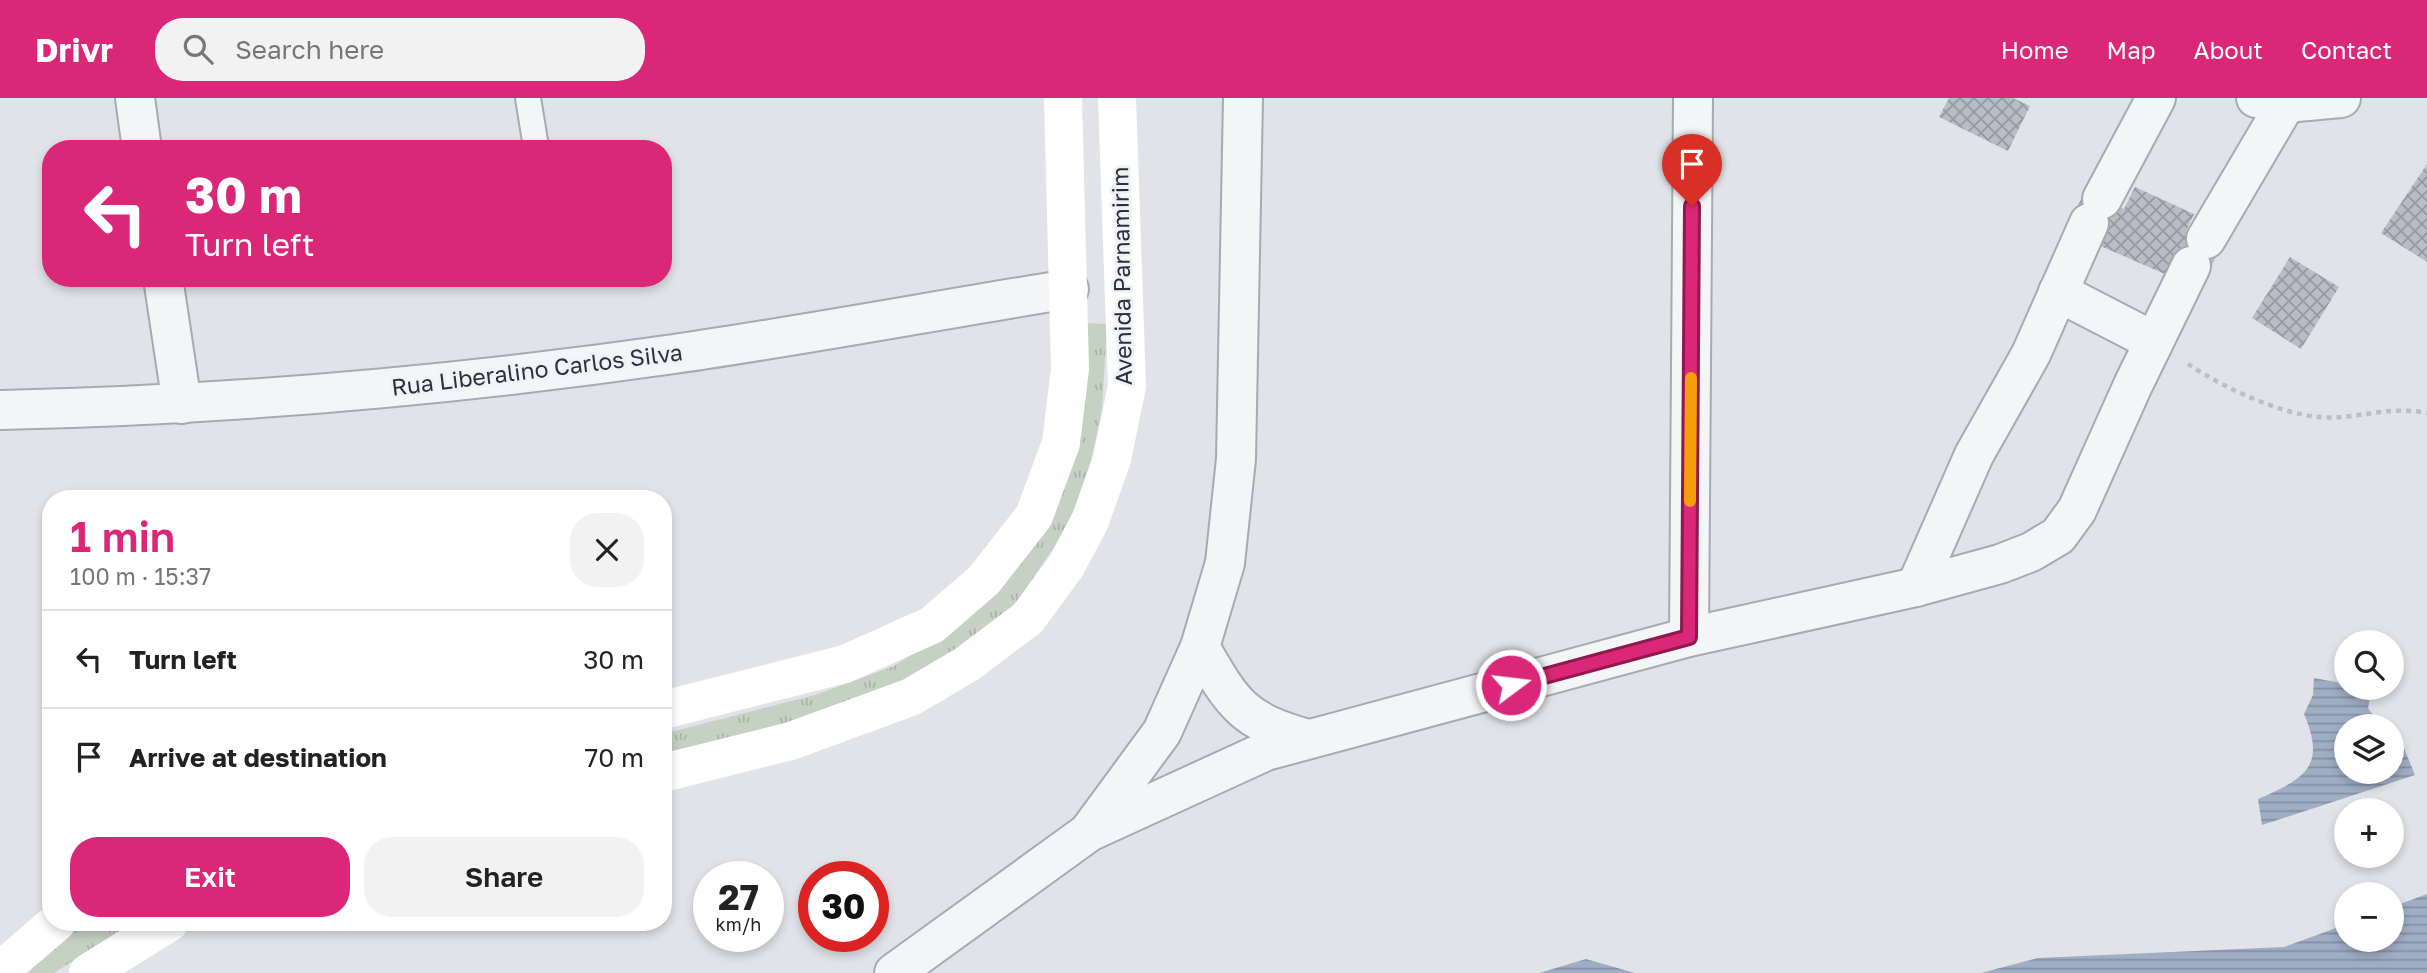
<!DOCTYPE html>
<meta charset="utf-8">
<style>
:root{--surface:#fff;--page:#f2f2f2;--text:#222;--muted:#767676;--line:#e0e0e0;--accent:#db2777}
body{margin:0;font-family:"Golos Text",sans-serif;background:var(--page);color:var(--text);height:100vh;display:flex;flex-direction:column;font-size:26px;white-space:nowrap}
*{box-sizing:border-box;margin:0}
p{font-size:23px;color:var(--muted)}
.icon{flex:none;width:38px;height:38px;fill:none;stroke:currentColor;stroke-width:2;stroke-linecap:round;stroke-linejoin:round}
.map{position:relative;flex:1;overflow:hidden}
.details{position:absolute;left:42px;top:392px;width:630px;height:441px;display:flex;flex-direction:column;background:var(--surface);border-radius:28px;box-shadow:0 4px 10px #0003}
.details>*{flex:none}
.guide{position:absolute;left:42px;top:42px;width:630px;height:147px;border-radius:28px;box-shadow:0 4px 10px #0003;background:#db2777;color:#fff;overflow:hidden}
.tools{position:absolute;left:2334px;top:532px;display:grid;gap:14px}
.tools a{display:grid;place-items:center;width:70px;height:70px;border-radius:50%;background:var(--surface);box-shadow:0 4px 10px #0003;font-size:35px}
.speed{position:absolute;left:693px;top:763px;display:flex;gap:14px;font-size:35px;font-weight:700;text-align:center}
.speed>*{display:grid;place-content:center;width:91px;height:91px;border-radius:50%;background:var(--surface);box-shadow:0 4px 10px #0003;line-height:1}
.speed small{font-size:18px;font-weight:400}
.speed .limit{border:10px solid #d22;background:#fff;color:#111}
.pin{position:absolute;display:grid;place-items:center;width:60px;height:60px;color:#fff;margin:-72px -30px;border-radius:50% 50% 50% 0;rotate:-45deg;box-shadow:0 0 7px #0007}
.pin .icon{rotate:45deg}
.me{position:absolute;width:77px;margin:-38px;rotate:75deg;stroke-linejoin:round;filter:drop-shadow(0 0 5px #0008)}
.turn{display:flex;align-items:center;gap:24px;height:147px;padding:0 28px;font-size:32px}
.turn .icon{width:91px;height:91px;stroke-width:2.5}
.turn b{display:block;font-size:49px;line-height:60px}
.round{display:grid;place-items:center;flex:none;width:74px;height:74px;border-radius:28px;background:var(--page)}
.head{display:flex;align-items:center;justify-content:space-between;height:119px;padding:0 28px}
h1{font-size:42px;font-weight:600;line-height:52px;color:var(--accent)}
.button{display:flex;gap:14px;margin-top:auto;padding:14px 28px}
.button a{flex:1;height:80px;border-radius:28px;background:var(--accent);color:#fff;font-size:28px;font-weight:600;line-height:80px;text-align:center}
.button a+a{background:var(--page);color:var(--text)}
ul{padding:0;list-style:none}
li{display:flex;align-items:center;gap:21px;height:98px;padding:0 28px;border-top:2px solid var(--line)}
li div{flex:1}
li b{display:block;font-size:26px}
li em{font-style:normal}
header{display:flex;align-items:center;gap:42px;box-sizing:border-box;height:98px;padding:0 35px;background:var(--accent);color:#fff}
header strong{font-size:33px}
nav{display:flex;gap:38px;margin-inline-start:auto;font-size:24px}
.search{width:490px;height:63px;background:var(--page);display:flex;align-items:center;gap:18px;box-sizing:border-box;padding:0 24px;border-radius:28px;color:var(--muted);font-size:26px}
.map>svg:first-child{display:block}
</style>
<header>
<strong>Drivr</strong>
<div class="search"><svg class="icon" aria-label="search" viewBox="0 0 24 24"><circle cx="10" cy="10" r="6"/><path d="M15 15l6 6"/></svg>Search here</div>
<nav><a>Home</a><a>Map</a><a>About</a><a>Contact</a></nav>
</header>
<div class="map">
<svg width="2427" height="875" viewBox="0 0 2427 875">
<defs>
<pattern id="grass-tufts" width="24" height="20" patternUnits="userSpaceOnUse" patternTransform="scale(1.75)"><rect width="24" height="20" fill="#c5d1c3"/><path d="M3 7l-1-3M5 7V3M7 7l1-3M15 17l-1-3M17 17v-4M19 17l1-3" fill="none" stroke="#a9b4a9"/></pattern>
<pattern id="water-rules" width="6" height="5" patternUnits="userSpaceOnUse" patternTransform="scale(1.75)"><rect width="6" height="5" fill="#a0aec5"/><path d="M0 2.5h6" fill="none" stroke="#838ea1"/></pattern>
<pattern id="building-cross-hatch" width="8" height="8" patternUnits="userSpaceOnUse" patternTransform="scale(1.75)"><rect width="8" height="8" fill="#b9bcc5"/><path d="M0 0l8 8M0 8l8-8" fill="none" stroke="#9799a1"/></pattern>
</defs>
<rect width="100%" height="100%" fill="#e1e3e8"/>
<!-- grass -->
<g fill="url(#grass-tufts)">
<polygon points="1084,225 1107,226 1102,312 1085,389 1061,439 1018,502 965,557 903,592 663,661 663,636 815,597 894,568 955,527 1003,487"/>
<polygon points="84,824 134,824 54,875 17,875 49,847"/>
</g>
<!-- water -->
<g fill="url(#water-rules)">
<path d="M 2314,580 L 2346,586 L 2347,590 L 2371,596 L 2368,610 L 2381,628 L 2347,628 L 2347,674 L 2392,674 L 2392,634 L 2399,638 L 2415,677 L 2262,727 L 2258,701 C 2304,681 2327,669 2304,616 L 2313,597 Z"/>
<polygon points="2427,796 2427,875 1981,875 2038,860 2284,849 2347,826 2347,842 2392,842 2392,809"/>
<polygon points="1586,861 1635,875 1539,875"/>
</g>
<!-- building -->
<g fill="url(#building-cross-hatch)">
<polygon points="1949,0 2013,0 2030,8 2008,53 1939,19"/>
<polygon points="2427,66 2427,164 2381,135"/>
<polygon points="2135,89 2194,116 2186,133 2221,149 2208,175 2167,177 2096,146 2073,118 2085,93 2124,111"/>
<polygon points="2290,159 2339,189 2301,251 2252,220"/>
</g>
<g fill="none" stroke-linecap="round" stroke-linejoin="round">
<defs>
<polyline id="lane" points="528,0 536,49"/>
<g id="street">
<polyline points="135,0 142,51"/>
<polyline points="2256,0 2286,5 2341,0"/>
<polyline points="2102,101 2156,0"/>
<polyline points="2206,141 2286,5"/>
<polyline points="163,180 182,306"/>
<polyline points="2058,194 2153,243"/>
<path d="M 0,312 C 226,307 450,288 674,256 C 806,237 938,212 1069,191"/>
<polyline points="1916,489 1974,357 2031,256 2089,125"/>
<polyline points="1689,539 1693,0"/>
<path d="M 1200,549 C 1233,606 1242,623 1308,641"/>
<polyline points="1090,732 1162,634 1200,549 1225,465 1236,361 1243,0"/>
<polyline points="894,875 1089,734 1266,653 1689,539 1916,489 2000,466 2031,454 2058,438 2077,412 2133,287 2191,168"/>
</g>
</defs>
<!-- lane casing -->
<use href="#lane" stroke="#a7aab2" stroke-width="28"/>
<!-- street casing -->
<use href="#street" stroke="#a7aab2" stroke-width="42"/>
<!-- path -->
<path stroke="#bcbec3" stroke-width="4.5" stroke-dasharray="5 5" stroke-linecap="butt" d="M 2188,266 C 2220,288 2280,316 2319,319 C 2356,322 2387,307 2427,315"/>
<!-- lane -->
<use href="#lane" stroke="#f4f5f7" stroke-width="24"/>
<!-- street -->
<use href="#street" stroke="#f4f5f7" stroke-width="38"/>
<!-- secondary -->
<g stroke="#fff" stroke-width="38">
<polyline points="663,612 845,566 932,527 984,482 1034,418 1061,345 1070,271 1063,0"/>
<polyline points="663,675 791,643 911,599 967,566 1028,520 1066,468 1090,423 1112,361 1127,288 1117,0"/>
<polyline points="0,873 57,824"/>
<polyline points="88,875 170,824"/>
</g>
</g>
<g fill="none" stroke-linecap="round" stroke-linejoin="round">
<defs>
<polyline id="route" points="1511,587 1689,539 1692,108"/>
</defs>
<!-- route casing -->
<use href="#route" stroke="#8e194d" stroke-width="18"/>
<!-- route -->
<use href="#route" stroke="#db2777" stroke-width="12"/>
<!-- slow -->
<polyline stroke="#f59e0b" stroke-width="12" points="1690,403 1691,280"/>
</g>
<g text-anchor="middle" stroke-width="6" stroke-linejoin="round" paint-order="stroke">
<!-- street labels -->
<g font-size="23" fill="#2b303e" stroke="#f1f2f6">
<text transform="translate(1122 178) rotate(-91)" y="8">Avenida Parnamirim</text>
<text transform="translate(537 272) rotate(-7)" y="8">Rua Liberalino Carlos Silva</text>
</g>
</g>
</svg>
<div class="tools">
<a><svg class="icon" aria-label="search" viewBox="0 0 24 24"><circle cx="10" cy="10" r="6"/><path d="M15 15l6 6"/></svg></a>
<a><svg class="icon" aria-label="layers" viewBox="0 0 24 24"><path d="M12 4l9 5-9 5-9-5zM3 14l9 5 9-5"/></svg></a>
<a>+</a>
<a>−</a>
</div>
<div class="speed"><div>27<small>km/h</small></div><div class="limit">30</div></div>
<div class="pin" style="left:1692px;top:108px;background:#d93025"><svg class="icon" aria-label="arrive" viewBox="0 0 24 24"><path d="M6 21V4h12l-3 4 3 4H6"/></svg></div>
<svg class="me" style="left:1511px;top:587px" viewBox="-20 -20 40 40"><circle r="17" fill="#db2777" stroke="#fff" stroke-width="3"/><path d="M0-11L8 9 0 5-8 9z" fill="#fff"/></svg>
<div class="guide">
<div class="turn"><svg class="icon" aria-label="left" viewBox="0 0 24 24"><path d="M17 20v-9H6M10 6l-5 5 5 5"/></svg><div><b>30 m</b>Turn left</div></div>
</div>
<section class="details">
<div class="head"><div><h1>1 min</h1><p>100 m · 15:37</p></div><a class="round"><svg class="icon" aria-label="close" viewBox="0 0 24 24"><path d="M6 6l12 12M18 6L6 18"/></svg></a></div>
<ul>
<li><svg class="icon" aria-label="left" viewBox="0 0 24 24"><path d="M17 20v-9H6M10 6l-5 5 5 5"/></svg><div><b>Turn left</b></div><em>30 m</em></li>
<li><svg class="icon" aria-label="arrive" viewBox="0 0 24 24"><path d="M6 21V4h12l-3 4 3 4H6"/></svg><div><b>Arrive at destination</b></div><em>70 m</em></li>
</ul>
<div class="button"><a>Exit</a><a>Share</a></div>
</section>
</div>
